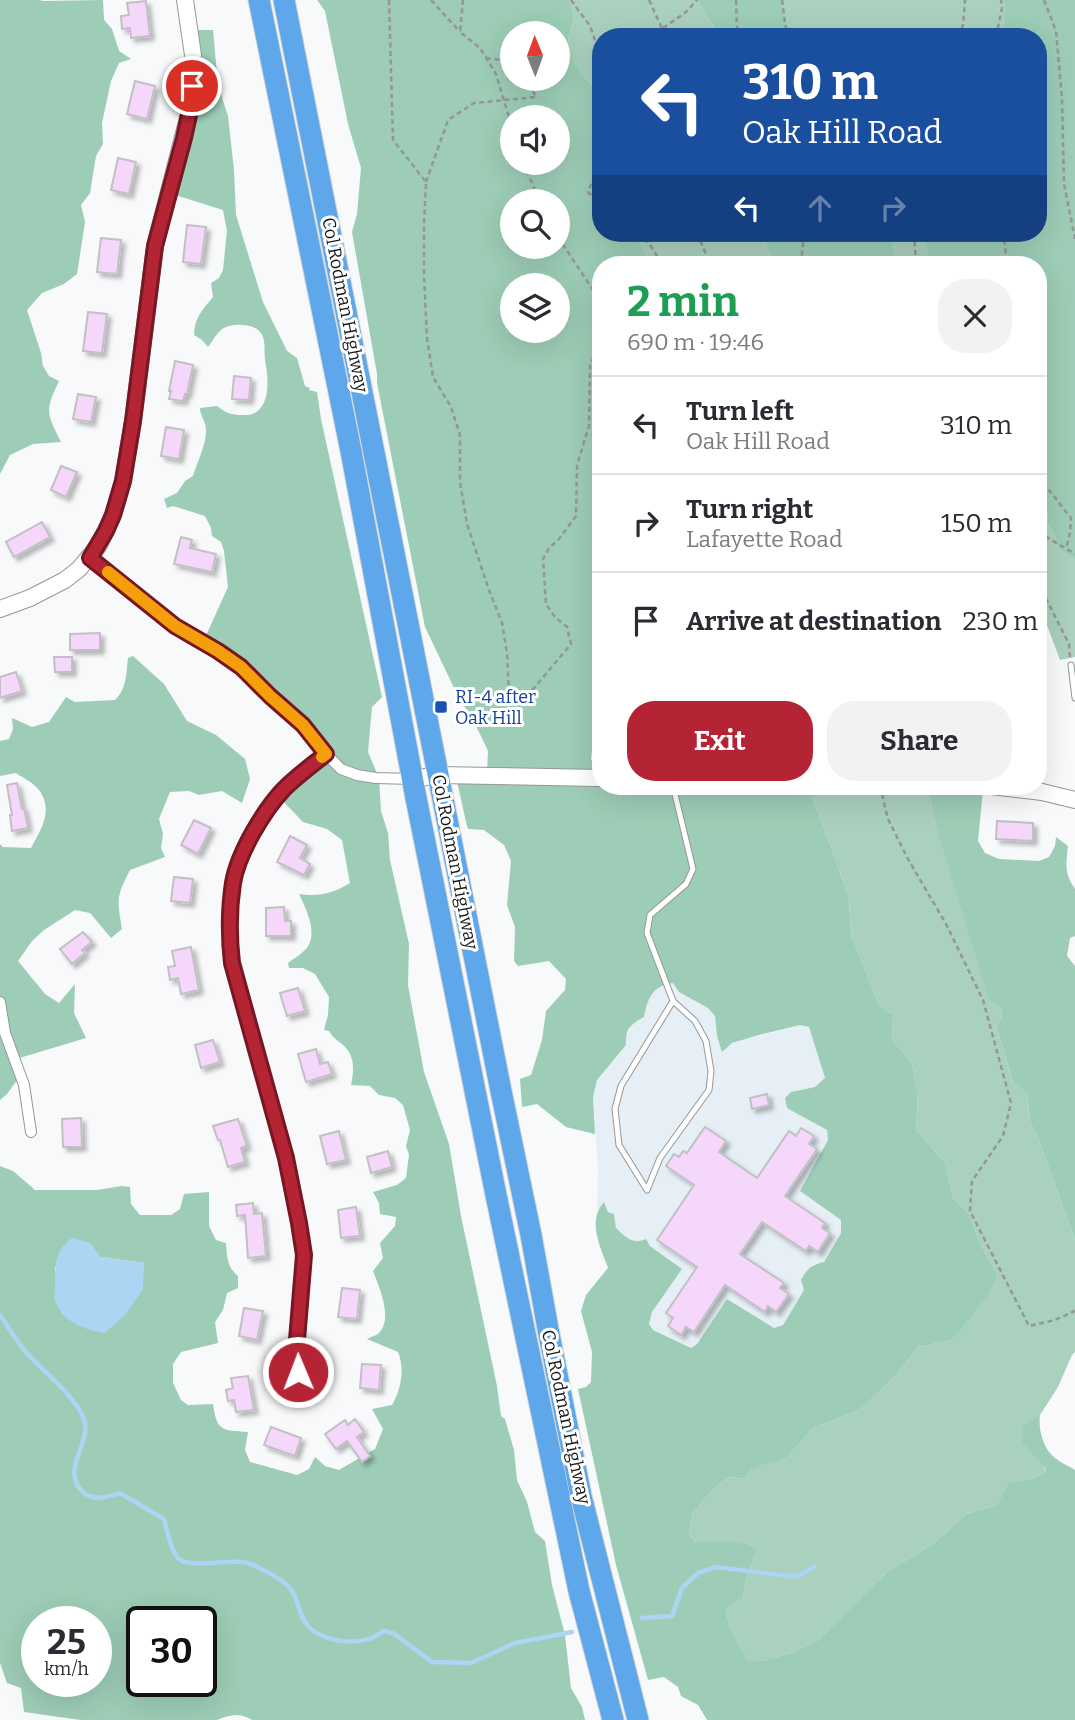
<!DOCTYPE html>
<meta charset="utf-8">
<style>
:root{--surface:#fff;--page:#f2f2f3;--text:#2b2b33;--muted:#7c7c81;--line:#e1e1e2;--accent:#b52434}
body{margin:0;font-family:Bitter,serif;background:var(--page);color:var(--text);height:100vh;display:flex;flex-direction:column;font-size:26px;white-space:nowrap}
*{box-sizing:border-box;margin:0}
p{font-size:23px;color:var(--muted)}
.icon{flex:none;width:38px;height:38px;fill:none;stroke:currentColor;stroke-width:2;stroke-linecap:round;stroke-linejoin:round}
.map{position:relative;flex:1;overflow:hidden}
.drawer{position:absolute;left:592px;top:256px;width:455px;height:539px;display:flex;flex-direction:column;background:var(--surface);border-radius:28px;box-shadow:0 7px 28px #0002}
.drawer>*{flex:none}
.top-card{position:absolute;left:592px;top:28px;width:455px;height:214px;border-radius:28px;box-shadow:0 7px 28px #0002;background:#1a4fa0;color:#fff;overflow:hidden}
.needle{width:46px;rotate:359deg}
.fabs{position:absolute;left:500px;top:21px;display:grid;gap:14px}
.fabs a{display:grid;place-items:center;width:70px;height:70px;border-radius:50%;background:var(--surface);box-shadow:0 7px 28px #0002;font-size:35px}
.speed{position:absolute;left:21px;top:1606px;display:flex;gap:14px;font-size:35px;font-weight:700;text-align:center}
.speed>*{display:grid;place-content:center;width:91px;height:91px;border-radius:50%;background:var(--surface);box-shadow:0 7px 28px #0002;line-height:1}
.speed small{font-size:18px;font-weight:400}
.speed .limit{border:4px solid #111;border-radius:10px;background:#fff;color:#111}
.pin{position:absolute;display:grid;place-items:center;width:60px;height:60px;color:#fff;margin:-30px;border:4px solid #fff;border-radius:50%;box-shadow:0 2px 7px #0007}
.me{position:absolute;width:77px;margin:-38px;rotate:359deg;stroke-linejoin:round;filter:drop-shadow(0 0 5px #0008)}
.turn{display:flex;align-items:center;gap:24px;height:147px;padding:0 35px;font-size:32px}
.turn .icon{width:91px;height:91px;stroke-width:2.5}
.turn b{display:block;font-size:49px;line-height:60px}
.lanes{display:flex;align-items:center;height:66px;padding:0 35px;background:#0003;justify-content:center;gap:35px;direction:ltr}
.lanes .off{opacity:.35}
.round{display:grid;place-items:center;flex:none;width:74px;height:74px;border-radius:28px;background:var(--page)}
.summary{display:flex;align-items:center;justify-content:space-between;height:119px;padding:0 35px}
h1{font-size:42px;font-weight:700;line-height:52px;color:#1e9e55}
.action{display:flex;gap:14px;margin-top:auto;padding:14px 35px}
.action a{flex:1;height:80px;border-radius:28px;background:var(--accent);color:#fff;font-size:28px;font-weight:700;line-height:80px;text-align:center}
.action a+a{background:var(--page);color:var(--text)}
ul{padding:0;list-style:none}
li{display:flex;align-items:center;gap:21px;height:98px;padding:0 35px;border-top:2px solid var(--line)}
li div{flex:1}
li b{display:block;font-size:26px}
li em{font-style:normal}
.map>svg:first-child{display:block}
</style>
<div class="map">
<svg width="1075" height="1720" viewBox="0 0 1075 1720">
<defs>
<filter id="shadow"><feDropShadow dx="4" dy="4" stdDeviation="2" flood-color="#0004"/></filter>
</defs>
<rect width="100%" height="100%" fill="#f7f9fb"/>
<!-- built -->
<polygon fill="#e6eff6" points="674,983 679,992 708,1008 715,1016 717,1036 732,1043 800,1025 809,1027 826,1078 815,1087 791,1092 812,1121 827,1130 828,1140 801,1191 841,1220 841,1233 824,1262 812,1265 804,1290 783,1325 774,1328 727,1299 697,1344 691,1348 653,1330 649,1324 652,1312 682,1269 650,1246 630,1241 616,1228 614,1214 609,1212 604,1203 598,1209 597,1209 598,1170 593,1097 597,1080 626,1045 626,1036 632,1024 644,1017 649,996 664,984"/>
<!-- green -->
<g fill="#aad1be">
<path d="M 569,0 L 696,0 L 714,27 L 713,37 L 600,37 L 600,96 C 593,86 570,61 569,49 C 566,34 574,27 574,16 C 574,11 571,5 569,0 Z"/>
<polygon points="781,0 1005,0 1005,37 800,37 787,23"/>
<polygon points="636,233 763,233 772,264 651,264"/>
<polygon points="892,233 925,233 927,254 938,262 938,264 895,264"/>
<polygon points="1038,475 1046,492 1048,525 1055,536 1058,549 1075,560 1075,657 1060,660 1041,609 1038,606"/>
<path d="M 811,786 L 927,786 L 935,822 L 1001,1006 L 1002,1017 L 996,1025 L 1013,1082 L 1027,1094 L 1030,1122 L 1038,1138 L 1075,1240 L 1075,1352 L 1072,1355 L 1058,1387 L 1040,1415 L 1023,1426 L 1046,1471 L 1034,1478 L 1010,1483 L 997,1505 L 966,1514 L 934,1543 L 887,1572 L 818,1640 L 791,1653 L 761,1661 L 746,1661 C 738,1644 728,1629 726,1610 L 743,1598 L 746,1579 L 758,1548 L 743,1542 L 696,1542 L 689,1535 L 693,1513 L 713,1489 L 729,1477 L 745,1479 L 751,1470 L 758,1465 L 786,1459 L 812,1429 L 861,1409 L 898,1373 L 918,1347 L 952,1340 L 998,1276 L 978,1239 L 970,1215 L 953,1198 L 945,1162 L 916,1130 L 918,1094 L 912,1063 L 892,1039 L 893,1015 L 879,1005 L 851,934 L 849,898 L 833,852 L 812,797 Z"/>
</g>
<!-- forest -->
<g fill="#9dcdb6" fill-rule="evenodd">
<path d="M 0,0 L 39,0 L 44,1 L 103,0 L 104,20 L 112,29 L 119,51 L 131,59 L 119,63 L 111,81 L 102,123 L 103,144 L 96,156 L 90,193 L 81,205 L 85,222 L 77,274 L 64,284 L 42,293 L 27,310 L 41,353 L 43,366 L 49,376 L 59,381 C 45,411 46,412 61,442 L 33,444 L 10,455 L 0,474 Z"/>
<path d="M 317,0 L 569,0 C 571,5 574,11 574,16 C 574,27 566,34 569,49 C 570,61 593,86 600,96 L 600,233 L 636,233 L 651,264 L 600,264 L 600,730 L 594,734 L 591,759 L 599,775 L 600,786 L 811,786 L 812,797 L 833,852 L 849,898 L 851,934 L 879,1005 L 893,1015 L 892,1039 L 912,1063 L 918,1094 L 916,1130 L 945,1162 L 953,1198 L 970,1215 L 978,1239 L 998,1276 L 987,1296 L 952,1340 L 918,1347 L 898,1373 L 861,1409 L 812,1429 L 786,1459 L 758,1466 L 751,1470 L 745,1479 L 729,1477 L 713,1489 L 693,1513 L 689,1535 L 696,1542 L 743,1542 L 758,1548 L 746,1579 L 743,1598 L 726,1610 C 728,1629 738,1643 747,1661 L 761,1661 L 791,1653 L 818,1640 L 887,1572 L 934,1543 L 966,1514 L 997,1505 L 1009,1483 L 1034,1478 L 1046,1471 L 1045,1468 L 1022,1442 L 1023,1425 L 1040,1415 C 1038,1429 1043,1449 1055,1458 C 1061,1463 1069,1466 1075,1470 L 1075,1720 L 707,1720 L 698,1705 L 681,1696 L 678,1687 L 664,1677 L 648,1680 L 616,1565 L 578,1389 L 586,1387 L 591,1382 L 592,1352 L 581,1311 L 586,1295 L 608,1268 C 600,1246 587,1221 604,1202 L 608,1212 L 614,1214 L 616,1228 C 626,1237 632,1245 646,1239 L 650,1246 L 682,1269 L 652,1312 L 649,1324 L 653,1330 L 691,1348 L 697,1344 L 727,1299 L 774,1328 L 783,1325 L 804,1290 L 801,1280 C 807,1269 811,1265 824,1262 L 841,1233 L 841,1220 L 800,1191 L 828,1140 L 827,1130 L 787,1108 L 785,1098 L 791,1092 L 815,1087 L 825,1078 L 809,1027 L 800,1025 L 759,1035 L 732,1043 L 722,1052 L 717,1036 L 715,1016 L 708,1008 L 679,992 L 673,983 C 652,986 648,998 644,1017 C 630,1025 625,1029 626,1045 L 597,1080 L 593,1097 L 595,1134 L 566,1127 L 537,1104 L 522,1107 L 520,1079 L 531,1075 L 542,1040 L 546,1011 L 565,990 L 566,979 L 549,961 L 518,966 L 514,961 L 515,927 L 507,905 L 511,861 L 504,845 L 484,830 L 468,829 L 466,822 L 456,777 L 487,775 L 488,751 L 479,732 L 455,690 L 425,627 L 377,383 L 377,374 L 352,232 L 357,214 L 361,168 L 348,124 L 325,11 ZM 513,33 L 558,33 L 558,79 L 513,79 ZM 513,117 L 558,117 L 558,163 L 513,163 ZM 513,201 L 558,201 L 558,247 L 513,247 ZM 513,285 L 558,285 L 558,331 L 513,331 Z"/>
<polygon points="696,0 781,0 787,23 800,37 713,37 714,27"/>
<polygon points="1005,0 1075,0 1075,560 1058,549 1055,536 1048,525 1046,492 1038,475 1038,264 938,264 938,262 927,254 925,233 1038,233 1038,37 1005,37"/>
<path d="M 190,30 L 213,30 L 218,85 L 228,116 L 234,170 L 236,215 L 263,302 L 287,351 L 297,358 L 305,386 L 310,388 L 309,390 L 317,392 L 321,419 L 382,697 L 372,707 L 368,752 L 379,778 L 381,811 L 388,833 L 390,860 L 409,944 L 408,985 L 424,1072 L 449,1144 L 461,1216 L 497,1386 L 501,1416 L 505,1419 L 514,1450 L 517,1480 L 527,1502 L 535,1532 L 545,1541 L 552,1585 L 565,1635 L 571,1688 L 582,1707 L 585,1720 L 252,1720 C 240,1712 229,1715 217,1720 L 81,1720 L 24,1712 L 21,1688 L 7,1683 L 0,1663 L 0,1166 L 13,1171 L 35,1190 L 97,1190 L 122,1186 L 130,1187 L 131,1204 L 140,1215 L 171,1215 L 180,1209 L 184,1194 L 209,1192 L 209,1226 L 216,1240 L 226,1243 C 227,1257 227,1267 238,1276 L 238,1288 L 227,1293 L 223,1310 L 215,1322 L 218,1343 L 181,1352 L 173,1364 L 173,1383 L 181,1400 L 188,1405 L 213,1404 C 217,1432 222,1430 248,1432 L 245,1450 L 250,1462 L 297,1475 L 309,1469 L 315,1457 L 325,1466 L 339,1470 L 375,1449 L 383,1429 L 372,1409 L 392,1405 C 401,1390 405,1369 398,1352 L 367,1339 C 368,1338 377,1335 378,1334 C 394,1319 379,1287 373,1271 L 383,1258 L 380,1243 L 395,1226 L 396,1217 L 380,1214 L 379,1203 L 373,1192 L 397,1185 L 406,1178 L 409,1155 L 406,1146 L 410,1130 L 403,1105 L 395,1098 L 379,1095 L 370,1086 L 351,1085 C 354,1072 355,1057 345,1047 C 339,1040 336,1042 329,1031 L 324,1030 L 328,1015 L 329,997 L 315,974 L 303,968 L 289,968 L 288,963 C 294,959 301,954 306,949 C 319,934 306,909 299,894 C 318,897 334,893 350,883 L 342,840 L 327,829 L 303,822 L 279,797 L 323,750 L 204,640 L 228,587 L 224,551 L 221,542 L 212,536 L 211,528 L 205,516 L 173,506 L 167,508 L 164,499 L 177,493 L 185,481 L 193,476 C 197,463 207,442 206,430 C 206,421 200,416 200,408 L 217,406 C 226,413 231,415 242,415 C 272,417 269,380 265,360 C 264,351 266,340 261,333 C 255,323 230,322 221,330 C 216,334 212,342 208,347 L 202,340 L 194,335 C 194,318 203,309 213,297 L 211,283 L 219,278 L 223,270 L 227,231 L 223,210 L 172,194 L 191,107 ZM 101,1257 L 144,1263 L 63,1315 L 55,1299 L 55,1267 ZM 37,1622 L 96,1622 L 96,1682 L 37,1682 ZM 142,1622 L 201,1622 L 201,1682 L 142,1682 Z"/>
<polygon points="763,233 892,233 895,264 772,264"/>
<path d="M 133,656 L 164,684 L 187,721 L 216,735 L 245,759 L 250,779 L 242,803 L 222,791 L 199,795 L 189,791 L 170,792 L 159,819 L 163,834 L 161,848 L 165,857 L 130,870 C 116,897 117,900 122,929 L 111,938 L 90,913 L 75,910 L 44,930 L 32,941 L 18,961 L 45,994 L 59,1003 L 75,984 L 74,1013 L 86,1038 L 16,1059 L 20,1076 L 7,1094 L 0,1100 L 0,844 L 3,847 L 31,848 C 41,829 54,811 39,790 C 34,783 23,778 16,773 L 0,776 L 0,741 L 9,739 L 13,729 L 12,718 L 32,727 L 49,722 L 66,697 L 75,702 L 115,700 C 127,688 126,674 128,658 Z"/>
<path d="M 927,786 L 1027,786 L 983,790 L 978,841 L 985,853 L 999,859 L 1039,861 L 1049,857 L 1055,846 L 1056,837 L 1068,846 C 1066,863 1064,874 1075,889 L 1075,936 L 1070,938 L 1067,956 L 1075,966 L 1075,1240 L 1038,1138 L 1030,1122 L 1027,1094 L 1013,1082 L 996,1025 L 1002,1017 L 1001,1007 L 989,1000 L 935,822 Z"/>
</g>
<!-- water -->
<path fill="#abd5f2" d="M 72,1238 L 90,1243 L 101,1257 L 144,1263 L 143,1289 L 125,1315 L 105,1333 C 85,1330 59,1321 55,1298 C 54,1292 55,1283 55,1276 C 56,1258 57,1250 72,1238 Z"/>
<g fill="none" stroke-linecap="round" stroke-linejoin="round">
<!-- stream -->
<g stroke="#abd5f2" stroke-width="4.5">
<path d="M 0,1315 C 8,1326 15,1339 24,1350 C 41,1370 75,1395 84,1419 C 92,1440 65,1465 78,1486 C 89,1503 104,1498 120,1493 L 164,1519 C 167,1529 171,1553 179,1559 C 192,1569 231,1558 248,1563 C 256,1566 274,1575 282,1581 C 299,1593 296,1608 305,1622 C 319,1644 365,1648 383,1631 L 393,1633 L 432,1662 L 471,1663 L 515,1643 L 572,1632"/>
<polyline points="642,1618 672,1616 682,1588 698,1573 716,1567 788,1576 798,1576 814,1567"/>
</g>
</g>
<!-- building -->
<g fill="#f6d7fc" stroke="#c2c0c2" stroke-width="2" filter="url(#shadow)">
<polygon points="146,1 150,36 131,38 130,28 122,29 121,16 129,15 127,3"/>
<polygon points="135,81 155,86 147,119 127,114"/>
<polygon points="118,158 136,162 129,194 111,190"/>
<polygon points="187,225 206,227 201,264 183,262"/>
<polygon points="101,238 121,240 117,274 97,272"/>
<polygon points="88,312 107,314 102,353 83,351"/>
<polygon points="175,361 193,365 187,394 185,394 183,401 169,399 171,391 169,391"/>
<polygon points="234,376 251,378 249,400 232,399"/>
<polygon points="78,394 96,397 91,422 73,419"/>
<polygon points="166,427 184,430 179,459 161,456"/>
<polygon points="61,466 77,472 66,497 51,490"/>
<polygon points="42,522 50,537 14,557 6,542"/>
<polygon points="181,537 192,540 190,548 216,554 212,572 174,564"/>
<polygon points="100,633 100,650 70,650 70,634"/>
<polygon points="54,657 72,657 72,672 55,672"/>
<polygon points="16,672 22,691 0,698 0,677"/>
<polygon points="17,783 22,809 24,808 28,828 12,831 10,815 12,815 7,785"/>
<polygon points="194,820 211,828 198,854 181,845"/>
<polygon points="997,821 1033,823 1033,841 996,839"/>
<polygon points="290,836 307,845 300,858 310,864 304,875 277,862"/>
<polygon points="174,877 193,879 190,903 171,901"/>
<polygon points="284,907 285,921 291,921 291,936 266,936 266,908"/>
<polygon points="83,932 92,942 82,950 85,953 72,964 60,949"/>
<polygon points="191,947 199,990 181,994 178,978 170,980 168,967 175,966 172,951"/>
<polygon points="298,988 305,1011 287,1016 280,993"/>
<polygon points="213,1040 220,1062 201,1068 195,1045"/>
<polygon points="316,1049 320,1064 328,1062 332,1074 306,1082 298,1054"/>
<polygon points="767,1094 769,1105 752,1109 750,1098"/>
<polygon points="81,1118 82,1147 63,1147 62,1119"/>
<polygon points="238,1119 247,1146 241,1148 245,1162 228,1167 220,1140 218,1140 213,1126"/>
<polygon points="705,1127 726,1141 719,1152 757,1178 789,1131 796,1136 801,1128 814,1136 809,1144 817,1149 785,1196 825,1223 822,1228 830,1233 818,1252 809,1246 806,1251 762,1222 740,1254 784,1283 780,1288 789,1294 776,1312 768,1306 765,1312 725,1285 694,1332 686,1327 681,1335 668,1326 673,1318 666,1313 697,1267 657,1240 694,1185 666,1166 674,1154 679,1157 683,1151 687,1153"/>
<polygon points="339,1131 346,1160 327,1164 320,1136"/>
<polygon points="388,1151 392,1167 371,1173 367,1157"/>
<polygon points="253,1203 254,1214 262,1213 266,1256 248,1258 245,1215 237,1216 236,1205"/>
<polygon points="356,1207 360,1236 341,1238 338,1210"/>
<polygon points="342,1288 360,1290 357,1319 338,1317"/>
<polygon points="244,1308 263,1311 257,1340 239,1336"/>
<polygon points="362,1364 381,1365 379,1390 360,1388"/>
<polygon points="248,1376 254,1410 236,1412 234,1400 228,1401 226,1390 233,1388 231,1378"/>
<polygon points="355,1419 364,1432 357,1437 370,1456 362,1462 347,1441 336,1449 325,1434 345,1420 348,1425"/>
<polygon points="271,1427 301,1438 295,1456 264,1445"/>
</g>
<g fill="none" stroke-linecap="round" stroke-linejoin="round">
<defs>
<g id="lane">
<polyline points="1071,665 1075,698"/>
<polyline points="673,1001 621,1086 615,1109 619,1145 647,1190 660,1158 709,1090 711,1071 706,1041 695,1021 673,1001 647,933 650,915 686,884 693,869 673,786"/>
</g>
<g id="street">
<polyline points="90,558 175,626 218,651 241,667 270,696 303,725 326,754 341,769 357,775 376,778 413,779"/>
<polyline points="0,1002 5,1033 24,1085 31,1132"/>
<path d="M 301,1380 C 287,1347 306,1290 304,1253 C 300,1197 280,1141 265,1087 C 254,1046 245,1003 232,963 C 225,908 231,866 262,819 C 269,809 276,798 284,789 C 297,776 312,765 326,754"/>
</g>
<g id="secondary">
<polyline points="0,609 30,598 65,580 79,569 99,545 113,515 123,481 133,421 155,246 191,106 193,55 185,0"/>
<polyline points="413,779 438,775 600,778"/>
<polyline points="991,786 1042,792 1075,800"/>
</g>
<g id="highway">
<polyline points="259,0 351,451 416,798 496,1195 579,1591 613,1720"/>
<polyline points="284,0 501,1091 531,1235 548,1329 581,1496 638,1720"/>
</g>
</defs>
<!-- lane casing -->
<use href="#lane" stroke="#949798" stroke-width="7"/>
<!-- street casing -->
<use href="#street" stroke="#949798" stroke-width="12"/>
<!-- secondary casing -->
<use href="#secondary" stroke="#949798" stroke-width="18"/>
<!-- highway casing -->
<use href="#highway" stroke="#d5d5d5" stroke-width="23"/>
<!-- path -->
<g stroke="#949697" stroke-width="2.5" stroke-dasharray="5 3.5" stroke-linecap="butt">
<polyline points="389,0 393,140 426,182 424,225 424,276 427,338 433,377 451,407 460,435 460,482 467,524 489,590 502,623 507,653 509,693 524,700 571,644 567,627 555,617 546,604 543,559 549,548 559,539 576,516 577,465 589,426 590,366 596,351 600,346"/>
<polyline points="431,0 460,32"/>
<polyline points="463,0 460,32 480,48 496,74 513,130"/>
<polyline points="571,0 590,26 600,55"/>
<polyline points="649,0 666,37"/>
<polyline points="736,0 737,27 740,37"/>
<polyline points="782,0 787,37"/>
<polyline points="1044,0 1056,31 1062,99 1064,184 1075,239"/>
<polyline points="663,28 685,13 697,0"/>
<polyline points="959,37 963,25 965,0"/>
<polyline points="996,37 1002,8 1001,0"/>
<polyline points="486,58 510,61 513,64"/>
<polyline points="523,163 540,201"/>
<polyline points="600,170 596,172 588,192 600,203"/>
<polyline points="426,182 448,120 474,103 536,97 527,79"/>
<polyline points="638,233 651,246 662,264"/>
<polyline points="697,233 710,264"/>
<polyline points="914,233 916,264"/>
<polyline points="999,233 1004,240 1007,262 1006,264"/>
<polyline points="558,237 593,290 600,296"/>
<polyline points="801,264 804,233"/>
<polyline points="1038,476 1071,518 1070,533 1066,549"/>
<polyline points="1038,532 1075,554"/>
<polyline points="1038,583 1069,644 1070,658"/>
<polyline points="880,786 888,819 908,859 946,924 983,1000 1011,1103 1003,1136 972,1181 970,1211 1029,1326 1055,1320 1075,1311"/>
</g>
<!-- lane -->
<use href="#lane" stroke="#fff" stroke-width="5"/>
<!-- street -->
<use href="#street" stroke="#fff" stroke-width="10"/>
<!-- secondary -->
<use href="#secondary" stroke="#fff" stroke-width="16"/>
<!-- highway -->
<use href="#highway" stroke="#5ea7ea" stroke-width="21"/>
</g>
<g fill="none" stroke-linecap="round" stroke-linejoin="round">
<defs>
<path id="route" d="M 192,86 L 191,106 L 184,138 L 155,246 L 133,421 L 123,481 L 113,515 L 106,531 L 90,558 L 175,626 L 218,651 L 241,667 L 270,696 L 303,725 L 326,754 C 312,765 297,776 284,789 C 264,810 238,853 233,883 C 229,909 229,937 232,963 L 286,1158 L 299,1223 L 304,1255 L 296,1352 L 298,1372"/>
</defs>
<!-- route casing -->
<use href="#route" stroke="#761722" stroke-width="18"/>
<!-- route -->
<use href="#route" stroke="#b52434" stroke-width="12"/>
<!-- slow -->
<polyline stroke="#f59e0b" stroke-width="12" points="108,572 175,626 218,651 241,667 270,696 303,725 326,754 322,757"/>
</g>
<!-- markers -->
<rect fill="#1a4fb4" stroke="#fff" stroke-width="2.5" x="434" y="700" width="14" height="14" rx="3.5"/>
<g text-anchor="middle" stroke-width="6" stroke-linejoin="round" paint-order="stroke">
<!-- street labels -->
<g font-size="18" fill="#161617" stroke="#fff">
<text transform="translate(345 305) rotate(79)" y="6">Col Rodman Highway</text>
<text transform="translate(455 862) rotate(79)" y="6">Col Rodman Highway</text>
<text transform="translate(566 1417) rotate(78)" y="6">Col Rodman Highway</text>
</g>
<!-- transit labels -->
<g font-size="18" fill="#164399" stroke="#fff" text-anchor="start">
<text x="455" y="703">RI-4 after<tspan x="455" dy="21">Oak Hill</tspan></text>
</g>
</g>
</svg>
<div class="fabs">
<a><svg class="needle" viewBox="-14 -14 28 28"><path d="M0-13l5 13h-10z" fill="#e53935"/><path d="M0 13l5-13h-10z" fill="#7c7c81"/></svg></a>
<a><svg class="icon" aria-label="sound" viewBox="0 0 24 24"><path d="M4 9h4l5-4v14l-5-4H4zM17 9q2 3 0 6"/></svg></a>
<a><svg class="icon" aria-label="search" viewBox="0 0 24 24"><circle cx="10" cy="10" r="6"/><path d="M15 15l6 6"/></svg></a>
<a><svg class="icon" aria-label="layers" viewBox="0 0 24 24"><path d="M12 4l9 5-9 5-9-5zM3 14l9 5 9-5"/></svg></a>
</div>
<div class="speed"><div>25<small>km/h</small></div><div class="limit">30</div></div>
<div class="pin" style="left:192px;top:86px;background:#d93025"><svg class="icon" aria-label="arrive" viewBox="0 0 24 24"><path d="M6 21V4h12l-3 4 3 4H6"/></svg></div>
<svg class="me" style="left:298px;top:1372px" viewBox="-20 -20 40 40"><circle r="17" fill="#b52434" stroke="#fff" stroke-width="3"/><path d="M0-11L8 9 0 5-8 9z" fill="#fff"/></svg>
<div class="top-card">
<div class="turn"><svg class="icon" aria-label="left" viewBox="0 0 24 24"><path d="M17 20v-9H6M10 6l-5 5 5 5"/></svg><div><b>310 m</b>Oak Hill Road</div></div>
<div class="lanes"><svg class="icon" aria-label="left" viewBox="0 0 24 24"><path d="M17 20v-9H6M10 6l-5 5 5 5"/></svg><svg class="icon off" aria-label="ahead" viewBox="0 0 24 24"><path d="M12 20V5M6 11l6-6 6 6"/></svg><svg class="icon off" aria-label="right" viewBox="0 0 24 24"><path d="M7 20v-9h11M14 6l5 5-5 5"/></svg></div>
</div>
<section class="drawer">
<div class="summary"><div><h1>2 min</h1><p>690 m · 19:46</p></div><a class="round"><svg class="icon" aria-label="close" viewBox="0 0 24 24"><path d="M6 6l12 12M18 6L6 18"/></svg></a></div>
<ul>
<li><svg class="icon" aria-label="left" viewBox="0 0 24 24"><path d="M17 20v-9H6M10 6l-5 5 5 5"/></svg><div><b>Turn left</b><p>Oak Hill Road</p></div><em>310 m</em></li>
<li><svg class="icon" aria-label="right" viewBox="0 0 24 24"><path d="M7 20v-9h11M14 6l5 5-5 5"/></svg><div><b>Turn right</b><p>Lafayette Road</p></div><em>150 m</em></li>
<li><svg class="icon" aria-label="arrive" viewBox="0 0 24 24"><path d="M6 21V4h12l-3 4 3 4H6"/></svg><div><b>Arrive at destination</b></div><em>230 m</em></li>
</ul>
<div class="action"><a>Exit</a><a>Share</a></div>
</section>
</div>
